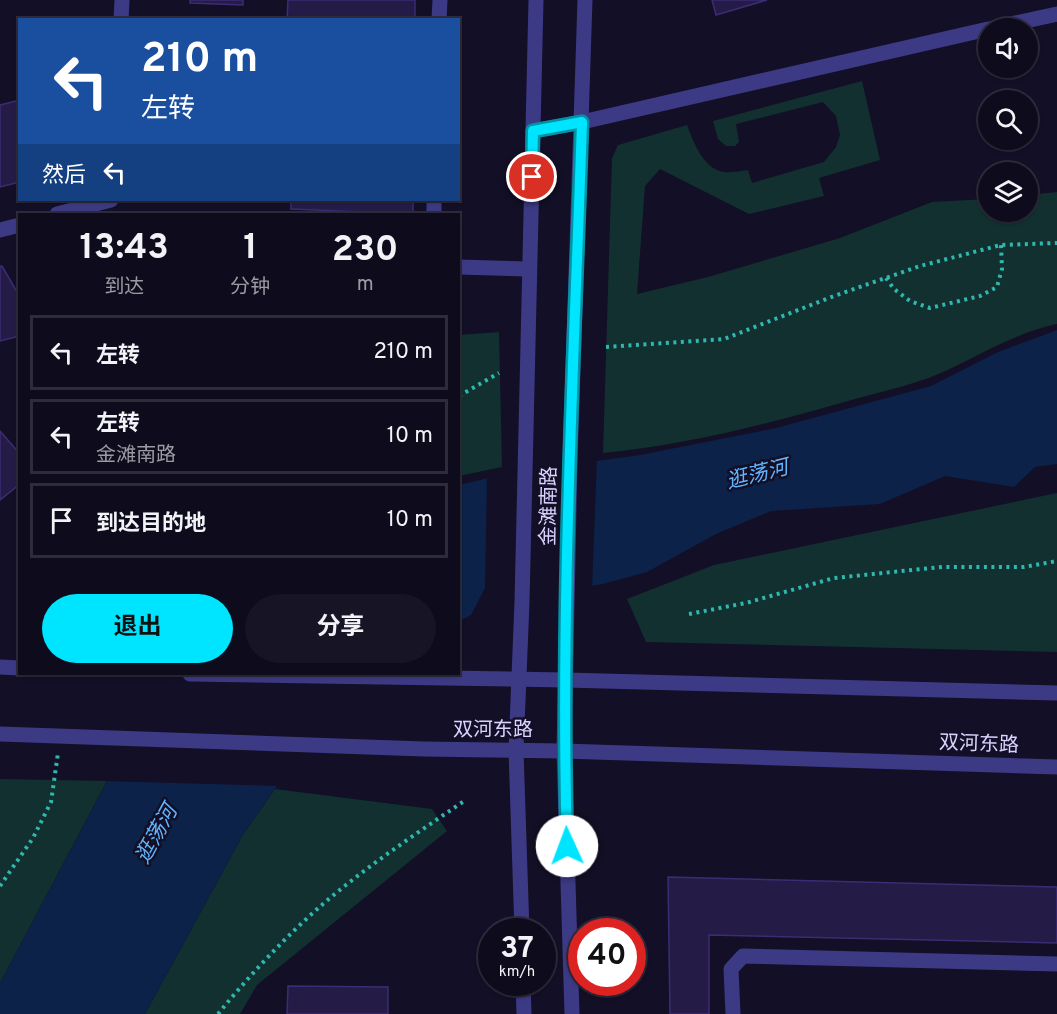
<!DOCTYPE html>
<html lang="zh">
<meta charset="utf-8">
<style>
:root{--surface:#0e0b1c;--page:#171425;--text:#f1f3f6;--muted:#9b9ba3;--line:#2e2b3b;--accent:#00e5ff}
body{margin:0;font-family:Overpass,"Noto Sans SC",sans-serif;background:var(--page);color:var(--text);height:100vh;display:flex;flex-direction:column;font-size:22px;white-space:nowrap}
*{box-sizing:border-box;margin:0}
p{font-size:20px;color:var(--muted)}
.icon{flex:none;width:33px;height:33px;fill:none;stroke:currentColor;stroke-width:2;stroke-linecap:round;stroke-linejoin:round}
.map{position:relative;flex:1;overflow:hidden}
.side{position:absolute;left:18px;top:213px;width:442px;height:462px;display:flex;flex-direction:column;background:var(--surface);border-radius:0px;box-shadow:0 2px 4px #0004,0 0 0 2px var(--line)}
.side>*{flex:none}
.top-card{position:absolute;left:18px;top:18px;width:442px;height:183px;border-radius:0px;box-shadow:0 2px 4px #0004,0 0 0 2px var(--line);background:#1a4fa0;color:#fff;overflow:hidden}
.controls{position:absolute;left:978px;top:18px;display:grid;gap:12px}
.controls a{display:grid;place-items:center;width:60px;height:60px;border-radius:50%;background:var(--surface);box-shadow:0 2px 4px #0004,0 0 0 2px var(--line);font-size:30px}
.speed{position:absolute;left:478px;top:918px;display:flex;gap:12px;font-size:30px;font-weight:700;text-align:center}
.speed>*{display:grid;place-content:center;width:78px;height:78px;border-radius:50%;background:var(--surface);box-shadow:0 2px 4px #0004,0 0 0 2px var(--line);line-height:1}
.speed small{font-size:15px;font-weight:400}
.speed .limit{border:9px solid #d22;background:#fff;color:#111}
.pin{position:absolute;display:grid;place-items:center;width:51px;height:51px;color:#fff;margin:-26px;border:3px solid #fff;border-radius:50%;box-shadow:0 2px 6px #0007}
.me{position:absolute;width:66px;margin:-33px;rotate:358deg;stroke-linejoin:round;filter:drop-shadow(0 0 4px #0008)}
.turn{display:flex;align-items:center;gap:21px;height:126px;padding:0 24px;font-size:27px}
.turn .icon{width:78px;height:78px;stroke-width:2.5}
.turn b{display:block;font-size:42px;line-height:51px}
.then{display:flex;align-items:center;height:57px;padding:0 24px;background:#0003;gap:12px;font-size:22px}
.eta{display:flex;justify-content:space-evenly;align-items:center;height:102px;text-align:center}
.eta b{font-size:36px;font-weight:700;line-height:42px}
.cta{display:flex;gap:12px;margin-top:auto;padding:12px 24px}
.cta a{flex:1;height:69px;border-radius:36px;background:var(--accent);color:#111;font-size:24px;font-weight:700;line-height:69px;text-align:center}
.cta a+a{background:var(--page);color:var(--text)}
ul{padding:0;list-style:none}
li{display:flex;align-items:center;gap:18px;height:75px;margin:0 12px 9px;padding:0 12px;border:3px solid var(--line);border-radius:0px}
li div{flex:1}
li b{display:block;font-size:22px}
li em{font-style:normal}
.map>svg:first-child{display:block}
</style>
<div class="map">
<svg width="1057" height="1014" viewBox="0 0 1057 1014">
<rect width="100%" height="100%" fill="#130f26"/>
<!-- green -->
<g fill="#12302f">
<path d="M 862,81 L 880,160 L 819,178 L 824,196 L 749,214 L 660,169 L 645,186 L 637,294 L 708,277 L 840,238 L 932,202 L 988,199 L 988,212 L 1028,212 L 1028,195 L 1057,192 L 1057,324 C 1012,333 973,360 931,377 C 905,387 875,393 848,401 C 768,424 686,445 603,453 L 612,158 L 618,145 L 687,125 C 693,141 703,169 724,172 C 731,173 740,171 748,170 L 752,183 L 824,162 L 836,147 L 840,135 L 836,116 L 823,102 L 736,124 L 739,142 L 735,146 L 726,146 L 718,139 L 713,121 Z"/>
<polygon points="499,332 502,467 459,476 459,335"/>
<polygon points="1057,493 1057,652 646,642 627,599 714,565"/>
<polygon points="0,779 107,781 0,983"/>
<polygon points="275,789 432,809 447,831 257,985 240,1014 145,1014 244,833"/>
</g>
<!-- water -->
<g fill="#0c2248">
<polygon points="1057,330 1057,464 1035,467 1014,487 945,476 880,504 771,511 716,534 647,572 603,584 515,598 486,608 459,621 459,485 509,473 640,455 776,428 931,386 998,352"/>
<polygon points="330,710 244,833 145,1014 0,1014 0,983 128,742"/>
</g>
<!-- pier -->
<g fill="#130f26">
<polygon points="597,458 592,588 516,601 487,611 461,623 469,619 485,588 487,475"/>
<polygon points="184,674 371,676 333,712 281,786 104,781 126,741"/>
</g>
<!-- building -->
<g fill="#241b47" stroke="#3b2d73" stroke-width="1.5">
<polygon points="190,0 243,0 243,5 190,3"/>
<polygon points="288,0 415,0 415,20 287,20"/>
<polygon points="712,0 767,0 716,15"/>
<polygon points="20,100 20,182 0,187 0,105"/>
<polygon points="291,200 413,200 413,214 291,209"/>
<polygon points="0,266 2,266 20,297 20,336 0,341"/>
<polygon points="0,431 20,454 20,484 0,500"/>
<polygon points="668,877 1057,887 1057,943 709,935 709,1014 670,1014"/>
<polygon points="288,986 388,987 388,1014 287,1014"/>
</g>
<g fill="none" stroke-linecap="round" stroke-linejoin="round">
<!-- path -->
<g stroke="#2fb8b0" stroke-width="4" stroke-dasharray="3 4.5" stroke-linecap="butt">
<polyline points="886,278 894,289 910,301 930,308 980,296 997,287 1002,269 1001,245"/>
<polyline points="606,347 724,339 834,296 920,266 1001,245 1057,243"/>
<polyline points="459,396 499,373"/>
<polyline points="689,614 746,603 834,578 942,567 1024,567 1057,561"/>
<polyline points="0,886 33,838 51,802 58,753"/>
<path d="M 218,1014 C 249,976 286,936 323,904 C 367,866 416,834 464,801"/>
</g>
<!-- minor -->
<g stroke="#3d3a85" stroke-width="15">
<polyline points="121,20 122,0"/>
<polyline points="439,20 440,0"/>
<polyline points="993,28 1057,14"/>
<polyline points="533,131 582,122 988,29"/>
<polyline points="57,214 111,200"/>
<polyline points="434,214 434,200"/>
<polyline points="0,230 20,225"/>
<polyline points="459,267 529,269"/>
<polyline points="0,667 20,668"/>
<polyline points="190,674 566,680 1057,693"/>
<polyline points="0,734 424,749 564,751 1057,767"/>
<polyline points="522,932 516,750 522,602 536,0"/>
<polyline points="523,982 524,1014"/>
<polyline points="572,1014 564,751 570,460 585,0"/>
<polyline points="733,1014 731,969 743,956 1057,964"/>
</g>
</g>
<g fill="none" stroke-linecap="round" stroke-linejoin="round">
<defs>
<path id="route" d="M 532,177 L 533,131 L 582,122 C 574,363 560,605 567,846"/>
</defs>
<!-- route casing -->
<use href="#route" stroke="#0095a6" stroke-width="15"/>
<!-- route -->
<use href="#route" stroke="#00e5ff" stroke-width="10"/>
</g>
<g text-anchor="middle" stroke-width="5" stroke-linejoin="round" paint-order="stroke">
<!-- street labels -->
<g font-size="20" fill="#d9d4ff" stroke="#130f26">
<text transform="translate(548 506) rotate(-89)" y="7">金滩南路</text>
<text x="493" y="736">双河东路</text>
<text transform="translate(979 743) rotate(2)" y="7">双河东路</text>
</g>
<!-- water labels -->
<g font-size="21" font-style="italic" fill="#62b6ff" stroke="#130f26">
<text transform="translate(757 474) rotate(-14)" y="7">逛荡河</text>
<text transform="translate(156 834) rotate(-61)" y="7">逛荡河</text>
</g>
</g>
</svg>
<div class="controls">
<a><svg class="icon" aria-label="sound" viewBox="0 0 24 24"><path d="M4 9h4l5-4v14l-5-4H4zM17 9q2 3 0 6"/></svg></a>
<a><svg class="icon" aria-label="search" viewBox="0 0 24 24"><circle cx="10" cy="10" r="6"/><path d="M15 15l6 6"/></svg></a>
<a><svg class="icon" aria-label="layers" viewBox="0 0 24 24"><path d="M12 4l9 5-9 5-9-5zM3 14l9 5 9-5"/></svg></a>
</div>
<div class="speed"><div>37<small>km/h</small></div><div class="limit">40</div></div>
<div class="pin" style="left:532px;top:177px;background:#d93025"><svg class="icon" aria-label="arrive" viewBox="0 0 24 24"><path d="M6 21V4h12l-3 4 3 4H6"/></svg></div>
<svg class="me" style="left:567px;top:846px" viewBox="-20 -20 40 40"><circle r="19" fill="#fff"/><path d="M0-13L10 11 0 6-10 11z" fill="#00e5ff"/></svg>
<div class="top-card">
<div class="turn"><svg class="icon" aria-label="left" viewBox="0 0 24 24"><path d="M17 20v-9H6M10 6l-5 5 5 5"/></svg><div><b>210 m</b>左转</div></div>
<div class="then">然后<svg class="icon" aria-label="left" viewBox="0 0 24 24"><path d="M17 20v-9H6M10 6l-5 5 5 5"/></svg></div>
</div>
<section class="side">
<div class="eta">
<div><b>13:43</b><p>到达</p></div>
<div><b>1</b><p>分钟</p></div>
<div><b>230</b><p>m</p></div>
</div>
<ul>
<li><svg class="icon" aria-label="left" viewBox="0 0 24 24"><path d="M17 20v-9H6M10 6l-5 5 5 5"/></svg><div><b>左转</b></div><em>210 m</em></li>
<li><svg class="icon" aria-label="left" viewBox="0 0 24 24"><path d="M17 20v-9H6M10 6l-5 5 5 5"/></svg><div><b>左转</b><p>金滩南路</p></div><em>10 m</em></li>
<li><svg class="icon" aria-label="arrive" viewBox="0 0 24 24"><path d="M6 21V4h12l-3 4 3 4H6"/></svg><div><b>到达目的地</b></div><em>10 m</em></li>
</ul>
<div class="cta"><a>退出</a><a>分享</a></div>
</section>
</div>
